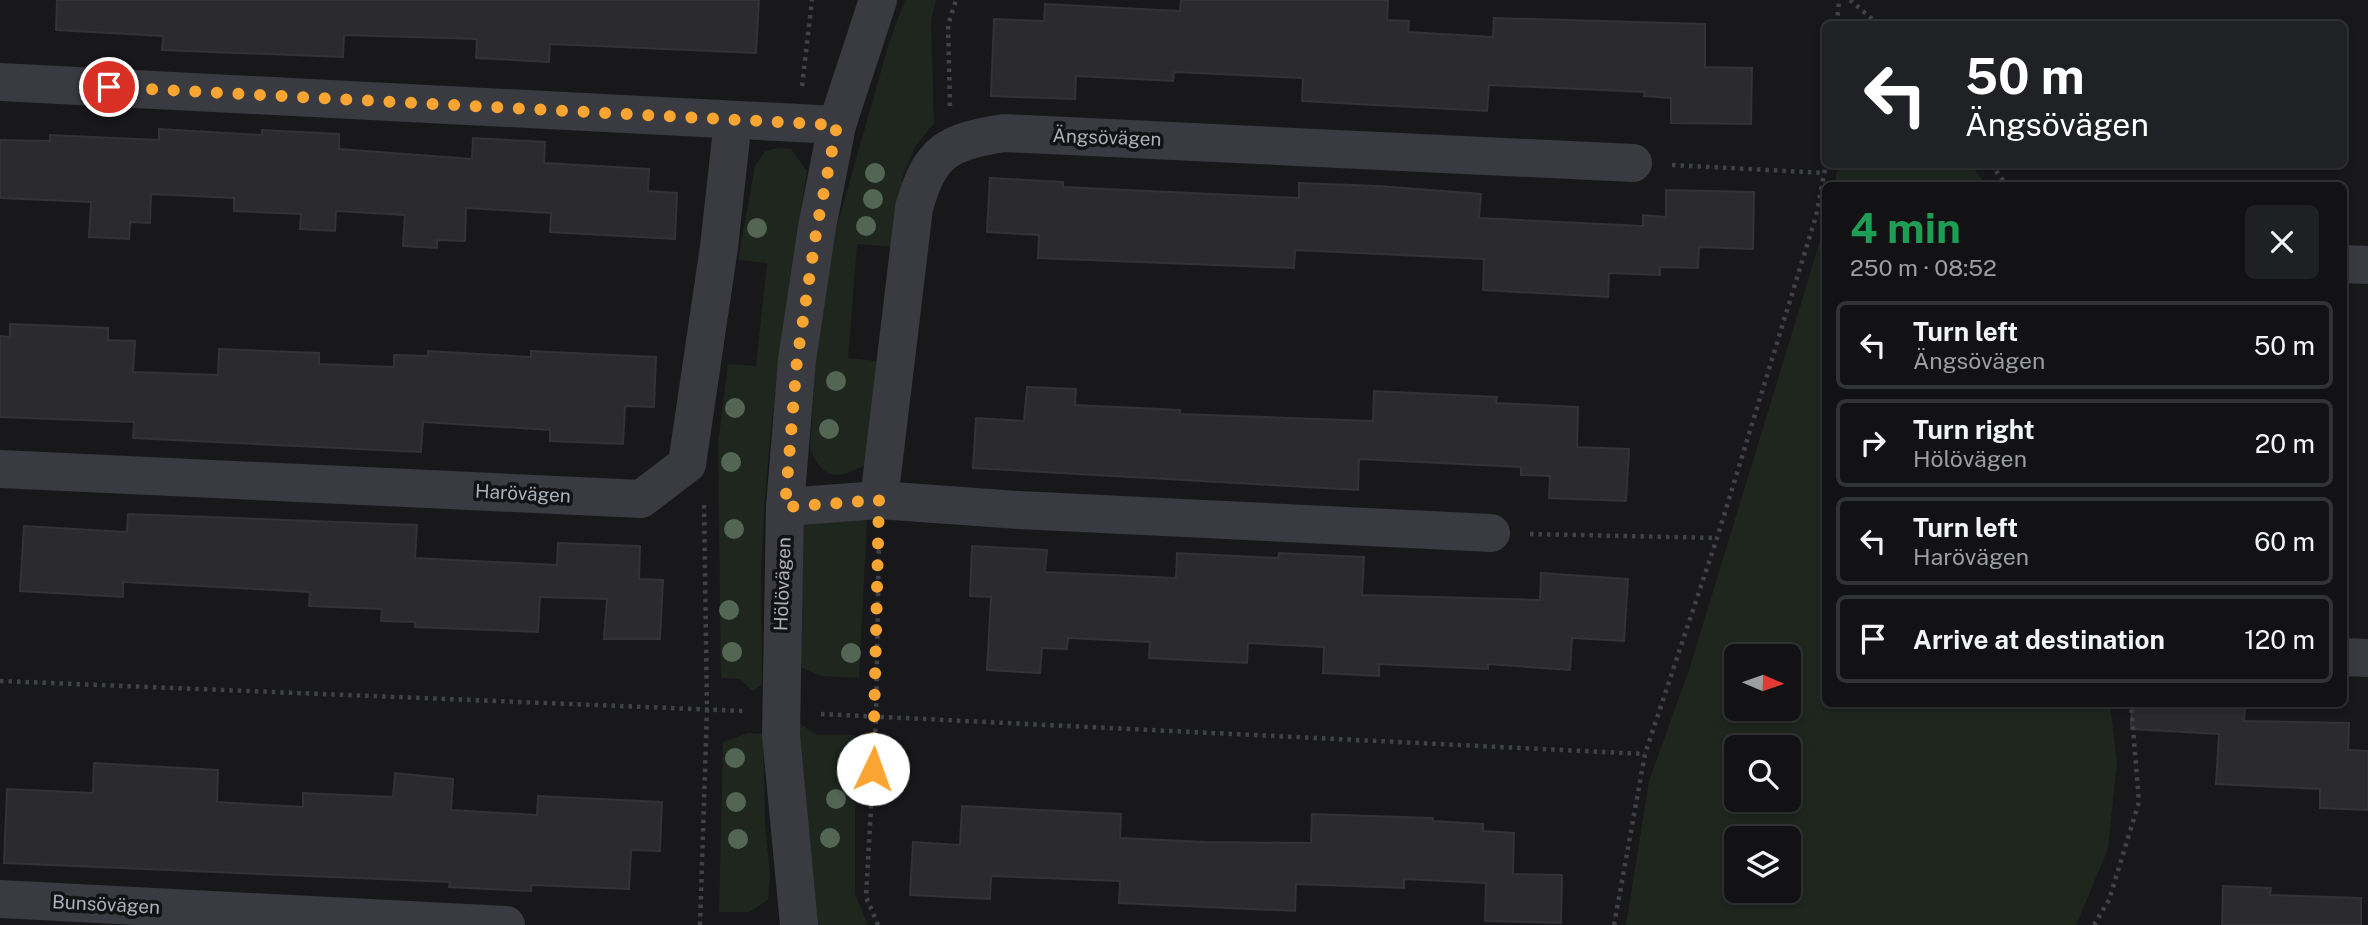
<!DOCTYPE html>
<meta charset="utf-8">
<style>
:root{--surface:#121214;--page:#1f2022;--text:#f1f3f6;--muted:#9c9ea0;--line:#313234}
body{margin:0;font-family:"Public Sans",sans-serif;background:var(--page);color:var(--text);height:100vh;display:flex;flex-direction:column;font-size:26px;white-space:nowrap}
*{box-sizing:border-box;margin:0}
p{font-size:23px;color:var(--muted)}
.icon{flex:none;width:38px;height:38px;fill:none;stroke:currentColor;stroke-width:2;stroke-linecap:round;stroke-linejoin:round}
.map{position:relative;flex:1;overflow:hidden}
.sheet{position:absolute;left:1822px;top:182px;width:525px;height:525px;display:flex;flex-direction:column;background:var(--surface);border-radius:10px;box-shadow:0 4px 10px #0003,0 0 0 2px var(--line)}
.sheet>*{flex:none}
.top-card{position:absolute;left:1822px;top:21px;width:525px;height:147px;border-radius:10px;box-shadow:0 4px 10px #0003,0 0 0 2px var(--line);background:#202124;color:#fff;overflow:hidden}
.needle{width:46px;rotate:92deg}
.fabs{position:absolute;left:1724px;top:644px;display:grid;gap:14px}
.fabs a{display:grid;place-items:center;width:77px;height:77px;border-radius:10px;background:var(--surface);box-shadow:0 4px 10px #0003,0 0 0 2px var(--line);font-size:35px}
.pin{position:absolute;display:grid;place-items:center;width:60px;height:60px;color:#fff;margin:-30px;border:4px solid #fff;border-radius:50%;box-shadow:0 2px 7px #0007}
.me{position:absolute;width:77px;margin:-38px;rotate:3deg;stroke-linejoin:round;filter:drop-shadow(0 0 5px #0008)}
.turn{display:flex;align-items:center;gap:24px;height:147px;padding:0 28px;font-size:32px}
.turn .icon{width:91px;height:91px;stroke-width:2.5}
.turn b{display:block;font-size:49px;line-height:60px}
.round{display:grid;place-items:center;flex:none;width:74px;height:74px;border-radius:10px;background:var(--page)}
.head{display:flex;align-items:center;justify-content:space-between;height:119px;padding:0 28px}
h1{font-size:42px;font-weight:700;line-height:52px;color:#1e9e55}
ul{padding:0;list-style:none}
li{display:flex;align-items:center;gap:21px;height:88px;margin:0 14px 10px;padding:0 14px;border:4px solid var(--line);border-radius:10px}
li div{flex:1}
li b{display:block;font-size:26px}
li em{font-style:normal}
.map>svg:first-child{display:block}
</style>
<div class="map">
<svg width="2368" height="925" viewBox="0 0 2368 925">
<rect width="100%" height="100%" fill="#18181b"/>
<!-- green -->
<g fill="#1e261e" fill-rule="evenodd">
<path d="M 905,0 L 936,0 L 931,20 L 934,123 L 915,147 L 903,176 L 894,247 L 857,244 L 848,358 L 886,362 L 872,461 C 844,477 825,486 810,449 L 820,286 L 889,43 Z"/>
<path d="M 778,148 L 791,149 L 807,171 C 786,297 768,423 762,551 C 760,595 762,640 762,684 L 753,691 L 739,679 L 721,678 L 718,444 L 728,364 L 756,366 L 767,263 L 738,260 L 755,166 L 765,151 Z"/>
<polygon points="1839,164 1971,165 1986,185 1834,185"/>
<path d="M 1825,225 L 1825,704 L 2110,704 L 2117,762 L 2108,849 L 2076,925 L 1626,925 L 1649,781 L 1689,670 ZM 1736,656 L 1788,656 L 1788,709 L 1736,709 ZM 1788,747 L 1788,800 L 1736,800 L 1736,747 ZM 1788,838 L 1788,891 L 1736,891 L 1736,838 Z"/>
<polygon points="861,511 867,522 859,678 821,676 798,666 802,527 807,520"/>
<polygon points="800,724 817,735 855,735 855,894 868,925 818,925 799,764"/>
<polygon points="748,733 763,734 765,824 770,874 768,900 749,912 719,912 723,742"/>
</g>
<!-- building -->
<g fill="#2b2b2f" stroke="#323237" stroke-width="2">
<polygon points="57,0 759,0 756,53 550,44 549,62 476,58 477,39 344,35 343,57 162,50 163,36 56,30"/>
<polygon points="1181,0 1388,0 1387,20 1409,21 1408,32 1493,37 1494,18 1705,24 1705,67 1752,68 1751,124 1671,123 1671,98 1644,96 1645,92 1489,85 1487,111 1302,101 1303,78 1174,72 1173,81 1076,76 1075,99 991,96 994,19 1044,21 1045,4 1180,11"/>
<polygon points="159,129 262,135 262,130 339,134 339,149 472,159 473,138 545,142 544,163 649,169 648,191 677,193 675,239 550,232 551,213 466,208 465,241 437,240 437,248 403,246 405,215 336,211 335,231 300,229 301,214 234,211 234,198 151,194 150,223 130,222 129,239 89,237 91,202 0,198 0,140 50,141 50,135 159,140"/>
<polygon points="990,178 1063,182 1063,187 1299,198 1299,183 1379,186 1481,194 1479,218 1643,226 1643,215 1666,217 1666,190 1754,192 1753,249 1699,247 1698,268 1660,267 1660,275 1609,273 1608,297 1483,290 1484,259 1295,250 1294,268 1038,258 1039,235 987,232"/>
<polygon points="10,324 108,328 108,340 135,341 133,372 218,375 219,349 319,353 319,364 394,367 394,355 428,356 428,351 531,357 531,351 656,357 654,407 625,406 623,444 550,441 550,430 423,422 421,452 133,438 134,422 0,417 0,336 10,337"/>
<polygon points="1027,387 1076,389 1075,405 1180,410 1180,414 1373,421 1374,391 1497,397 1496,403 1578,407 1577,447 1629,449 1626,501 1549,498 1550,476 1521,475 1521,467 1359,459 1358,490 973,468 976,418 1024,421"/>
<polygon points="128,514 417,525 415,558 557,565 558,543 640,546 639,579 663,580 660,639 604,639 607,599 540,597 538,632 415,627 415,622 381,621 382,609 309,606 310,592 123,582 123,597 20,591 24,526 127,532"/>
<polygon points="972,546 1047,550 1045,572 1176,578 1177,553 1278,558 1279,553 1364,557 1362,595 1540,600 1541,573 1628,579 1624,641 1572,638 1570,670 1488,664 1488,669 1379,664 1379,676 1323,673 1324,647 1248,643 1247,663 1149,658 1150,642 1068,638 1067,649 1042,648 1040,673 987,670 991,597 970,596"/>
<polygon points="2132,704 2245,704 2244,721 2349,723 2348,750 2368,751 2368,810 2320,808 2320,789 2216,784 2219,734 2131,729"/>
<polygon points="94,763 218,770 217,802 303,807 303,793 393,797 395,773 453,779 451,810 537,815 538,796 662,802 660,851 631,850 629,889 531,885 531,891 449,887 450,882 4,863 7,789 93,793"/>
<polygon points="962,806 1121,814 1120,838 1206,842 1311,843 1312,814 1433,818 1433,821 1483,824 1483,831 1514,833 1513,874 1562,875 1561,923 1485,921 1486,883 1404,879 1404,888 1296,884 1295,911 1119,903 1120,881 991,876 990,899 910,895 913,842 960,845"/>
<polygon points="2223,886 2271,888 2270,895 2361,898 2361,925 2222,925"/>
</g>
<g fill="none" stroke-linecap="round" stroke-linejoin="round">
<!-- path -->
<g stroke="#3f4247" stroke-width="4.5" stroke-dasharray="3.5 5" stroke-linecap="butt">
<polyline points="1850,0 1878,24"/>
<polyline points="1837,24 1839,0"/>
<polyline points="802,86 812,0"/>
<polyline points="950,106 948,25 956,0"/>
<polyline points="1991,164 2007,186"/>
<polyline points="1672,165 1825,173"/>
<polyline points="1530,534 1717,538"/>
<polyline points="0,681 744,711"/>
<polyline points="821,714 1645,754"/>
<polyline points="700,925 707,710 704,503"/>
<polyline points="878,925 866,897 876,718 879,539"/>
<polyline points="1614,925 1645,754 1717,538 1816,216 1826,164"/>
<polyline points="2094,925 2109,900 2139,802 2131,704"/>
</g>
<!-- minor -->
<g stroke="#393b40" stroke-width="38">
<polyline points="0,82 837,125"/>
<polyline points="2343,264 2368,265"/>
<polyline points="0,469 641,499 687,464 719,247 733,120"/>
<polyline points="879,500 1019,510 1491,533"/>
<path d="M 785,507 L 879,500 L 914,208 C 930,151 947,142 1004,133 L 1633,163"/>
<polyline points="2343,657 2368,658"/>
<polyline points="0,899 506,925"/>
<polyline points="799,925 781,735 785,507 797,360 817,227 837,125 878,0"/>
</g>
</g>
<!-- trees -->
<g fill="#526653">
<circle cx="875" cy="173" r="10"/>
<circle cx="873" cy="199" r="10"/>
<circle cx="866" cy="226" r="10"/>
<circle cx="757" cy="228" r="10"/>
<circle cx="836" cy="381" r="10"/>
<circle cx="735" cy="408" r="10"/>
<circle cx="829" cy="429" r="10"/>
<circle cx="731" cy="462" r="10"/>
<circle cx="734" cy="529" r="10"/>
<circle cx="729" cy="610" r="10"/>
<circle cx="732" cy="652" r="10"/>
<circle cx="851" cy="653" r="10"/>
<circle cx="735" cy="758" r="10"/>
<circle cx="836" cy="799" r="10"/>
<circle cx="736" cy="802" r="10"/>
<circle cx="830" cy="838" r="10"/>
<circle cx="738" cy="839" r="10"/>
</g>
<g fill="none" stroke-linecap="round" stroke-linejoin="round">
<!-- route -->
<polyline stroke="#faa531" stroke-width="12" stroke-dasharray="0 21.6" points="109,87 837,125 817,227 797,360 785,507 879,500 873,769"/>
</g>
<g text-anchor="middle" stroke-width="7" stroke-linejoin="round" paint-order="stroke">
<!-- street labels -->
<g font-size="19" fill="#aab1bb" stroke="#131316">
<text transform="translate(1107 137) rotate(2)" y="7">Ängsövägen</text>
<text transform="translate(523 493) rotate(3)" y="7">Harövägen</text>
<text transform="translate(782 584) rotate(-88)" y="7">Hölövägen</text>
<text transform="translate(106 904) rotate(3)" y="7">Bunsövägen</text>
</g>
</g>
</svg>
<div class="fabs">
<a><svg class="needle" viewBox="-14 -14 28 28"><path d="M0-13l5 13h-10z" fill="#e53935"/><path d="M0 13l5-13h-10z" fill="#9c9ea0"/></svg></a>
<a><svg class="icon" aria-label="search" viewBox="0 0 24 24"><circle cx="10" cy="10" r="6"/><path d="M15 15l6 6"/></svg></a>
<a><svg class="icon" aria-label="layers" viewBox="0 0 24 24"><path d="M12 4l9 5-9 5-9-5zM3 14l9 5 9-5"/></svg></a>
</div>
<div class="pin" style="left:109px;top:87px;background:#d93025"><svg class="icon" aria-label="arrive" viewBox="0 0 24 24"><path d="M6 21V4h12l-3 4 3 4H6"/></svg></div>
<svg class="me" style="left:873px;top:769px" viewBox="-20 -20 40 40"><circle r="19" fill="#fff"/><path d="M0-13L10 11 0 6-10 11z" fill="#faa531"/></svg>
<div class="top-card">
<div class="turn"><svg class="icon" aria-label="left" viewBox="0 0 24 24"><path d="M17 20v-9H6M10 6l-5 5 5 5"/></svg><div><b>50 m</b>Ängsövägen</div></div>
</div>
<section class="sheet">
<div class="head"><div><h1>4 min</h1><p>250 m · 08:52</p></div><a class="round"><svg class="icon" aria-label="close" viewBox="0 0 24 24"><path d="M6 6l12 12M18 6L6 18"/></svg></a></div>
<ul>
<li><svg class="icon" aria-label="left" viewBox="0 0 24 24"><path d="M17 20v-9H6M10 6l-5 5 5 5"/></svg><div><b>Turn left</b><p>Ängsövägen</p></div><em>50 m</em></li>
<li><svg class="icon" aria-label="right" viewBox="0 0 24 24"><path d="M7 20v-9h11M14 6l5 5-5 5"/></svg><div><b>Turn right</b><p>Hölövägen</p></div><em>20 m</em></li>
<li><svg class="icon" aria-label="left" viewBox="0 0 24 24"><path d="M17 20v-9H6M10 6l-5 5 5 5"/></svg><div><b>Turn left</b><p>Harövägen</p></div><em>60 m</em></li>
<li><svg class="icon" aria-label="arrive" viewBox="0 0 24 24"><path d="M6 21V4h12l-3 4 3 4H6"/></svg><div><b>Arrive at destination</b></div><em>120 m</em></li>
</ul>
</section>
</div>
